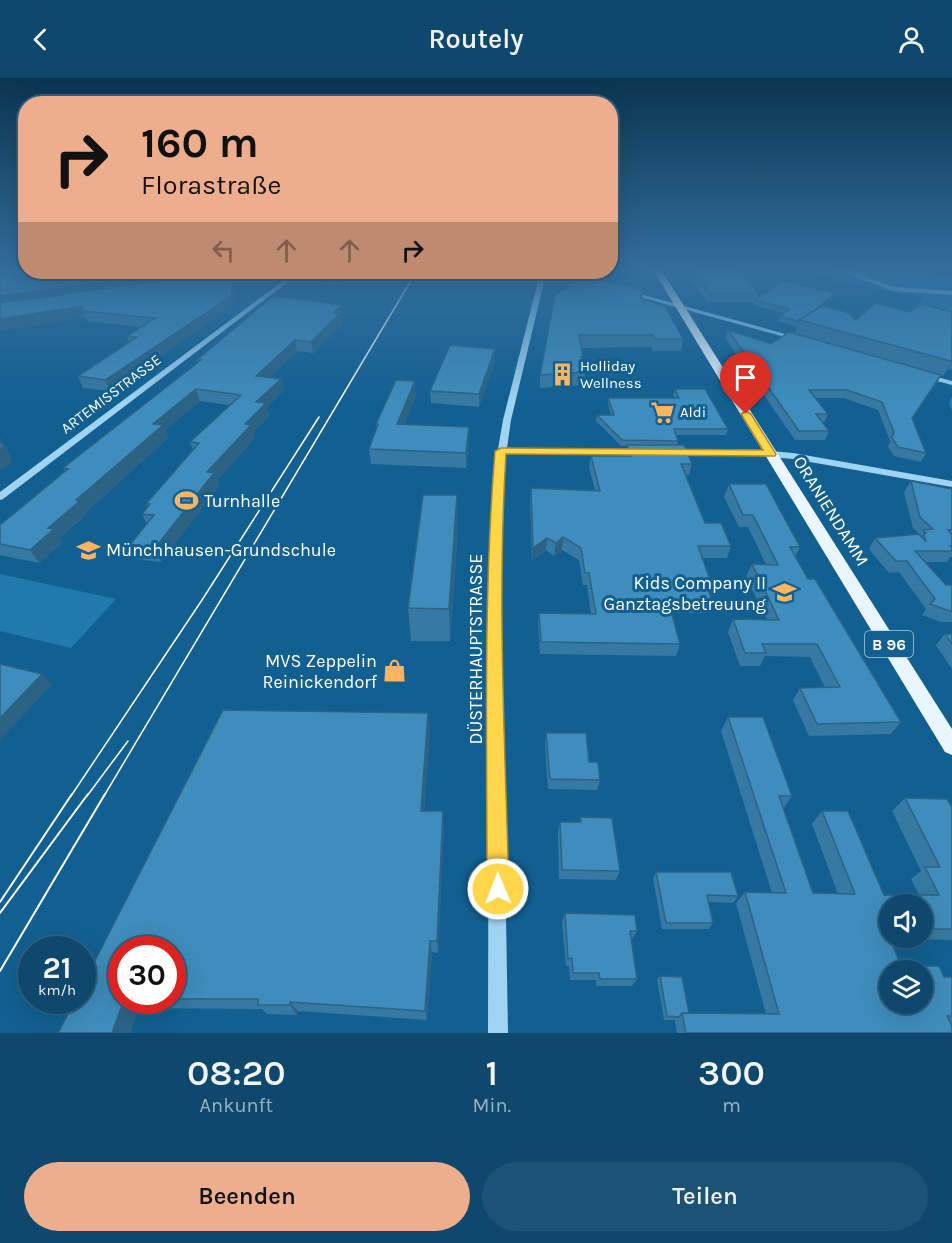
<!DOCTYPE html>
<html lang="de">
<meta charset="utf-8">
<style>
:root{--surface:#0e486d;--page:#1c5275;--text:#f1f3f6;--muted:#9bb2c2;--line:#2e6080;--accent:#eead8d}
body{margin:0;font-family:Karla,sans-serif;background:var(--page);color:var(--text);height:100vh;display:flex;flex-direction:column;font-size:22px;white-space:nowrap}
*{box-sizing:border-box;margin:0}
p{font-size:20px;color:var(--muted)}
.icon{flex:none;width:33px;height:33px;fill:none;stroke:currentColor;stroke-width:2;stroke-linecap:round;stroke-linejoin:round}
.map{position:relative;height:955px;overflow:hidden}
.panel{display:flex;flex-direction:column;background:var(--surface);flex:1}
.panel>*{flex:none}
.guide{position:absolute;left:18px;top:18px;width:600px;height:183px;border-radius:24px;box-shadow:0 6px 24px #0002,0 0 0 2px var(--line);background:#eead8d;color:#111;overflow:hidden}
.tools{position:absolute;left:879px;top:816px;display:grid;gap:12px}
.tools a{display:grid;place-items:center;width:54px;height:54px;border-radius:50%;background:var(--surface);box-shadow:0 6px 24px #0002,0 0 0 2px var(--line);font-size:30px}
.speed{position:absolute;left:18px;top:858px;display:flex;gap:12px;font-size:30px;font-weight:700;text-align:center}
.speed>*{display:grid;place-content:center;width:78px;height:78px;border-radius:50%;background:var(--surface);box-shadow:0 6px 24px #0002,0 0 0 2px var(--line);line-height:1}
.speed small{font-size:15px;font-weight:400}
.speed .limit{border:9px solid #d22;background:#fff;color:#111}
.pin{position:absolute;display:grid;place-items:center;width:51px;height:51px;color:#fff;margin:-62px -26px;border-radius:50% 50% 50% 0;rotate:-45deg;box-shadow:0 0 6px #0007}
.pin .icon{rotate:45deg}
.me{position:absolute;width:66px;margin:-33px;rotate:359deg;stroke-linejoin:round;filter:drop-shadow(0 0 4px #0008)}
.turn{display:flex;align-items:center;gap:21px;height:126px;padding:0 24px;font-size:27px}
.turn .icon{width:78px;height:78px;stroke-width:2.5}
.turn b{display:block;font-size:42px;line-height:51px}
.lanes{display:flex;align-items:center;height:57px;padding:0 24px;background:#0003;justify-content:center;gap:30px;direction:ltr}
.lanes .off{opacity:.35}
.eta{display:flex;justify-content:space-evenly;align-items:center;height:102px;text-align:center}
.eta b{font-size:36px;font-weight:600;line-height:42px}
.action{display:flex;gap:12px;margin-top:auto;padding:12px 24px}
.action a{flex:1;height:69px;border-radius:36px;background:var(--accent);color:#111;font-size:24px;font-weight:600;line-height:69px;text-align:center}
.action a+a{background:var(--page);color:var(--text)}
header{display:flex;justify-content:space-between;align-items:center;height:78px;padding:0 24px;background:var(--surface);font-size:27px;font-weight:600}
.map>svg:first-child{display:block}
</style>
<header><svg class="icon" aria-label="back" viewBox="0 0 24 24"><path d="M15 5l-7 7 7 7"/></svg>Routely<svg class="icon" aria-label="person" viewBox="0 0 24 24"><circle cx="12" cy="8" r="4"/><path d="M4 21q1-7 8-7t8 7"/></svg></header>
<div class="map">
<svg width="952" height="955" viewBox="0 0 952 955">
<rect width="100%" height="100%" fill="#126091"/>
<!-- green -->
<g fill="#217aae">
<polygon points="799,190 900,190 952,199 952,240 951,236 916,230 923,219 849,206"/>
<polygon points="0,496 116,521 71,570 0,553"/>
</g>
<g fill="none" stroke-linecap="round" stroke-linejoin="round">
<!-- stream -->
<polyline stroke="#91d1f5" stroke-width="4" points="826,190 847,194 894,211 952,215"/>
<!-- minor -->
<g fill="#9fd3f2" fill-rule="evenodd">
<polygon points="260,194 272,194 223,202 220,200"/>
<polygon points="295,194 301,194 3,421 0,422 0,414"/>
<polygon points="534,194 541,194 595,206 592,208 551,199 544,204 511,342 507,370 639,371 643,374 639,377 506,376 502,405 501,547 508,955 488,955 489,547 492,405 497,375 496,373 498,371 503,342 538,203 545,198 534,195"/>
<polygon points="630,213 800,260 801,261 796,262 628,216 627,215"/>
<polygon points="922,295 952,303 952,307 922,299"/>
<polygon points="673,371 747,371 793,375 952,403 952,409 793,381 747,377 670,376 670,372"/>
</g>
<!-- major -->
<polygon fill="#eaf6ff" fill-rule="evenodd" points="652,190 660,190 952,651 952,677 945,674"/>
<!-- tram-far1 -->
<g stroke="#fff" stroke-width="1.5">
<polyline points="71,718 202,522 319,339"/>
<polyline points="87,718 128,663"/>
<polyline points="104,718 416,194"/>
</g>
<!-- tram -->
<g stroke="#fff" stroke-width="2">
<polyline points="0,824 72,716"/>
<polyline points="0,835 88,716"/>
<polyline points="0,893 105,716"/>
</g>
</g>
<!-- wall -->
<g fill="#3679a2" fill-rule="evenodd">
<polygon points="0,190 235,195 236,202 233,228 110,313 83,310 78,298 129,264 127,258 141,249 87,243 85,239 0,253"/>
<polygon points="610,190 634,190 633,194 573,195 573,194 610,194"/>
<polygon points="679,190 735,190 758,215 757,220 835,215 833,220 824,228 856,242 910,234 952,234 952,292 948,291 943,298 941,298 912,341 926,375 921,384 894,378 888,369 890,363 878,332 844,320 815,320 828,336 824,344 822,344 829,353 825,362 795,362 725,260 728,252 771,266 795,255 797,249 778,243 780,238 784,235 753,227 754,224 708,224"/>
<polygon points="253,194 283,194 272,201 254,199"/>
<polygon points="311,194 362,194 354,195 341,207 307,204 306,198"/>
<polygon points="644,212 642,221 683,261 681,273 653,273 651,269 581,270 583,279 582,285 585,294 584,307 540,310 540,297 555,217"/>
<polygon points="343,238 341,240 342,246 313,275 297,273 270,299 281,301 283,313 267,329 269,338 253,354 255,360 217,402 219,408 161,484 136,481 129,468 147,446 142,436 147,429 146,426 193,372 190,364 230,327 200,323 165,352 168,360 86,434 87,436 59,460 62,465 39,485 0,477 0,466 65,393 63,390 198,284 197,282"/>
<polygon points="495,271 495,283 479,329 431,325 430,313"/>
<polygon points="675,311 728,351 726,357 676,357 678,363 677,367 692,386 689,397 685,397 705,445 731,468 727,480 702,480 712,507 710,515 712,523 708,535 671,535 680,566 676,578 540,576 538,547 539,535 591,536 587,507 583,507 579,482 562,472 554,478 546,472 532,482 530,422 531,410 595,412 589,389 591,378 625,378 627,368 621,368 596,343 597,337 611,337 608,326 608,320 675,320 673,317"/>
<polygon points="416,317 404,347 469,364 466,390 371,386 369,371 376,350 376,346"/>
<polygon points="952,319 952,333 949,325"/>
<polygon points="911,403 952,411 952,479 950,479 947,484 925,484 946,507 952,507 952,544 941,544 922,537 926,531 899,494 889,495 869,471 875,460 919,456 913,450 904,414"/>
<polygon points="729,406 800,469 795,479 808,501 901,644 891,656 809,658 793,622 800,610 825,609 810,579 765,578 760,588 740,588 728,554 733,541 767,542 746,499 752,486 766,486 748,449 739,449 724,419"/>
<polygon points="457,417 458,449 450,563 411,563 408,530"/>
<polygon points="945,556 952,556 952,591 936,567"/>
<polygon points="728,639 792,718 783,731 813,815 838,816 812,746 822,733 884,817 919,817 911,801 921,793 892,733 905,720 952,729 952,862 907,861 906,860 922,860 922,826 890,826 890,853 887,854 901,888 944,899 952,899 952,946 951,946 952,955 677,955 675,943 676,942 664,942 657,901 660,898 689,935 766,936 736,825 745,814 772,815 721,653"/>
<path d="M 430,651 L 424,733 L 444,747 L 438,875 L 432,874 L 427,942 L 298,933 L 297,937 L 267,936 L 262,931 L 139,930 L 130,955 L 58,955 ZM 172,872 L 172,922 L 122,922 Z"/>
<polygon points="546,655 589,684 600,702 597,712 548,711 545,666"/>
<polygon points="580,739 620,793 616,802 559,801 558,754 560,744 579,744"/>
<polygon points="656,794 738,818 733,825 709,824 713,845 709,851 662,851 653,800"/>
<polygon points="565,835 637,853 632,861 631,861 637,901 632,908 596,908 596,902 570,902 569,888 566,888 562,844"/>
</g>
<!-- shaded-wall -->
<g fill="#2c6384">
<polygon points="178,194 248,194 235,195 236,202 233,228 110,313 105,302 234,196 0,228 0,218"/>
<polygon points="271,194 283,194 272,201"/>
<polygon points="349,194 362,194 354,195 341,207 341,201"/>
<polygon points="835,215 833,220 815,236 815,232"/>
<polygon points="342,227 343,238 341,240 342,246 313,275 311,264 334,235"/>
<polygon points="82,228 85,239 0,253 0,241"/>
<polygon points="295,262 297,273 259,310 256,298"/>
<polygon points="495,271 495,283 479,329 479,316"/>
<polygon points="952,282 952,284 948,291 943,298"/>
<polygon points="941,297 937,305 907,348 912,340"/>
<polygon points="281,301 283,313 267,329 269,338 253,354 255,360 217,402 219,408 161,484 155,470 207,394 245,346 256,324"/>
<polygon points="415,303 416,317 398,361 397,346"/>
<polygon points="196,311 200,323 165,352 168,360 86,434 87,436 59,460 62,465 39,485 30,472 48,450 153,346"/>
<polygon points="469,349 469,364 466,390 466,375"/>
<polygon points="0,359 8,373 12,384 0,392"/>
<polygon points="457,417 458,449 450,563 449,531"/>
<polygon points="563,459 562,472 554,478 556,465"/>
<polygon points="547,460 546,472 532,482 533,470"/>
<polygon points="42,596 51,607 0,663 0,640"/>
<polygon points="428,635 430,651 423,747 421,733"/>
<polygon points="443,733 444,747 438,875 437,863"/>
<polygon points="430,863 432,874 427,942 425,933"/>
<polygon points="124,922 128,922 139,930 130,955 112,955"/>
<polygon points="290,924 298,933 297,937 290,927"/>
</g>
<!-- building -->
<g fill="#3f8dbc" stroke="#2c6384" stroke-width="1.5" fill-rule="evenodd">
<polygon points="0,190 26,190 26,194 178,194 0,218"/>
<polygon points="689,190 735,190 758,215 711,215"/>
<polygon points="224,194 234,194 231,218 105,302 78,298 137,259 127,258 155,240 83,233 82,228 0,241 0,225"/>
<polygon points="311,194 349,194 341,201 306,198"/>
<polygon points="585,199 644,212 641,221 665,228 683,261 655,261 653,257 579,257 583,279 581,279 585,294 540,297 555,217"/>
<polygon points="783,203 835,215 815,232 799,242 799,244 780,238 790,231 755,222"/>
<polygon points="273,218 342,227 334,235 340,235 311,264 295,262 256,298 281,301 256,324 266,325 245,346 251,347 207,394 214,395 155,470 129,468 154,437 142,436 150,426 146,426 199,365 190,364 241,317 196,311 153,346 163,347 76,422 80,423 48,450 54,451 30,472 0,466 0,447 68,391 63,390 201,282 197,282"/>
<polygon points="876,225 910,234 922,226 952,234 952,282 951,283 799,242 822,228 847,234 856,242"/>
<polygon points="728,252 771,266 789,254 941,297 912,340 926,375 898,369 892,360 894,354 882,324 847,312 809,312 828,336 816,336 829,353 799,353"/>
<polygon points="450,267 495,271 479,316 430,313"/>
<polygon points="396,302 415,303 397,346 469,349 466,375 369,371 378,346 376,346"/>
<polygon points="675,311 705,311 728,351 674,351 678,363 622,362 597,337 614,337 608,320 679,320"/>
<polygon points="0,360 3,369 0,371"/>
<polygon points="627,367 684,367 692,386 681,386 705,445 721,445 731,468 698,468 712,507 707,507 712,523 668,522 680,566 541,564 539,535 596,536 589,495 585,495 581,470 563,459 556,465 547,460 533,470 531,410 600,413 591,378 631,378"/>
<polygon points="911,403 952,411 952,452 948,452 952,457 952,468 950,468 952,470 952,473 915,473 946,507 952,507 952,533 950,533 930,526 935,521 907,483 896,483 875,460 919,456 926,464 924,456 926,455 923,452 933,451 920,439"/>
<polygon points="729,406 766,406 800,469 790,469 808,501 815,501 901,644 817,646 800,610 840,609 817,566 762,566 766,575 745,575 733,541 779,542 752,486 778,487 753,437 743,437"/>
<polygon points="423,417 457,417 449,531 408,530"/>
<polygon points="945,556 952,556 952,566"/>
<polygon points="0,586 42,596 0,640"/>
<polygon points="223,632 428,635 421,733 443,733 437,863 430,863 425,933 290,924 290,927 258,927 258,921 172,921 172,872 122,872 122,922 124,922 112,955 58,955 75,922 82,922 82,908"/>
<path d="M 728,639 L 763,639 L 792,718 L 779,718 L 813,815 L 855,816 L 822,733 L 848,733 L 884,817 L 939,817 L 925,789 L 940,789 L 905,720 L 947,721 L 952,729 L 952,851 L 922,851 L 922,826 L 890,826 L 890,844 L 884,845 L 901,888 L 939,888 L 944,899 L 952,899 L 952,938 L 947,938 L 952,948 L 952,955 L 686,955 L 682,935 L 779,936 L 745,814 L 786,815 ZM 890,892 L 922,892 L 922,926 L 890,926 Z"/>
<polygon points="546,655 586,655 589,684 598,684 600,702 550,701"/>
<polygon points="580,739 612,740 620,793 562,792 560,744 581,744"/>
<polygon points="656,794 731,794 738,818 707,817 713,845 666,845"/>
<polygon points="565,835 635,837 637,853 630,853 637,901 600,901 599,895 573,895 572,880 568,881"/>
<polygon points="660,898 682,899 689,935 682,935 679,939 667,938"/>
</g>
<!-- sky -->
<linearGradient id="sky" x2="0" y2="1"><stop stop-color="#0a3550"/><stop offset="0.59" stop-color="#336f9d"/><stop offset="1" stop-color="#336f9d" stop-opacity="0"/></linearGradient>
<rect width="952" height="324" fill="url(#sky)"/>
<!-- route -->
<path fill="#ffd54a" stroke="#a68a30" stroke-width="1.5" d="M 746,333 L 751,336 L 776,376 L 775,378 L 506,376 C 497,521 505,666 509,811 L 505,818 L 498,822 L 490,818 L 487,811 C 487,665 483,518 495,373 L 501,370 L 763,372 L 741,336 Z"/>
<!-- icons -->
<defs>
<symbol id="building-bare" viewBox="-9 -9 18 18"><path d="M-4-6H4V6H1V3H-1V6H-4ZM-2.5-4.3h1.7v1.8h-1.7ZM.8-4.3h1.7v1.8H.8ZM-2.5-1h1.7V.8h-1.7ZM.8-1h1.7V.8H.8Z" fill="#ffb560" stroke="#126091" stroke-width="2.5" paint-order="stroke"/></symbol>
<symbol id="supermarket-bare" viewBox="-9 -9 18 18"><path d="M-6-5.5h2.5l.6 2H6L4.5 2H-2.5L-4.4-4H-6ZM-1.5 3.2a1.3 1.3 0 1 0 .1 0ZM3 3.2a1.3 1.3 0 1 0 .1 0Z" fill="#ffb560" stroke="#126091" stroke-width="2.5" paint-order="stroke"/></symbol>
<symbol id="stadium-bare" viewBox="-9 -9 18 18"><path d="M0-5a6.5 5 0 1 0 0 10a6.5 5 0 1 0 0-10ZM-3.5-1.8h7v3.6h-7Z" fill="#ffb560" stroke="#126091" stroke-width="2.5" paint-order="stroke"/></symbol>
<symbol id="school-bare" viewBox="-9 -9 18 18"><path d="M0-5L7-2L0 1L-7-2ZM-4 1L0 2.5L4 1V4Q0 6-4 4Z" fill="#ffb560" stroke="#126091" stroke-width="2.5" paint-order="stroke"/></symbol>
<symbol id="shop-bare" viewBox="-9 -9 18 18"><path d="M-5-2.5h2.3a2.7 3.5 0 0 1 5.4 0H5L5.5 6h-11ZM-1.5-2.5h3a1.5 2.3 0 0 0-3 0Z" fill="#ffb560" stroke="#126091" stroke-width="2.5" paint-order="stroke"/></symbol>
</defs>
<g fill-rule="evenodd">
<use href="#building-bare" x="546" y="280" width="33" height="33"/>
<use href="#supermarket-bare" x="646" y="318" width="33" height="33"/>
<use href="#stadium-bare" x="170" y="406" width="33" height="33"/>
<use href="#school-bare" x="72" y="456" width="33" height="33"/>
<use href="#school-bare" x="768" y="498" width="33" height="33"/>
<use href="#shop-bare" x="378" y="576" width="33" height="33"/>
</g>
<g text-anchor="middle" stroke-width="6" stroke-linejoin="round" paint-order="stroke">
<!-- far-poi labels -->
<g font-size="15" fill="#fff" stroke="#126091" text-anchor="start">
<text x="580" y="293">Holliday<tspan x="580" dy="17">Wellness</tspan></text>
<text x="680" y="339">Aldi</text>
</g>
<!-- far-street labels -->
<g font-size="15" fill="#fff" stroke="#126091">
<text transform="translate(111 316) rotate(-37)" y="5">ARTEMISSTRASSE</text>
</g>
<!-- shield labels -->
<rect fill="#126091" stroke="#b8cfde" stroke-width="1.5" x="865" y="553" width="48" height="26" rx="4.5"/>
<g font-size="16" font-weight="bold" fill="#fff">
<text x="889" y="572">B 96</text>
</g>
<!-- poi labels -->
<g font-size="18" fill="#fff" stroke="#126091" text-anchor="start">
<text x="204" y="429">Turnhalle</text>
<text x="106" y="478">Münchhausen-Grundschule</text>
<text x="766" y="511" text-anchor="end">Kids Company II<tspan x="766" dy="21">Ganztagsbetreuung</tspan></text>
<text x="377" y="589" text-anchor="end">MVS Zeppelin<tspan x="377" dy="21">Reinickendorf</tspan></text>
</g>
<!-- street labels -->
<g font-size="18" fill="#fff" stroke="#126091">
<text transform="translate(831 433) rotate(58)" y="6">ORANIENDAMM</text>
<text transform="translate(476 571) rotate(-90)" y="6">DÜSTERHAUPTSTRASSE</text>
</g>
</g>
</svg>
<div class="tools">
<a><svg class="icon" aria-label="sound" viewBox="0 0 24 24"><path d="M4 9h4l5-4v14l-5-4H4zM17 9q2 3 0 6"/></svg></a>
<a><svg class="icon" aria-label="layers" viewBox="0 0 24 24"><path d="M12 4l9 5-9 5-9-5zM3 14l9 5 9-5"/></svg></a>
</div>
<div class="speed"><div>21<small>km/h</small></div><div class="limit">30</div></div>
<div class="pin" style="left:746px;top:336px;background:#d93025"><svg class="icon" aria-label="arrive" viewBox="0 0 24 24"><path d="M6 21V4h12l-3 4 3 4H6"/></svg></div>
<svg class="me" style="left:498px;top:811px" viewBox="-20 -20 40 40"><circle r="17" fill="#ffd54a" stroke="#fff" stroke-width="3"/><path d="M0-11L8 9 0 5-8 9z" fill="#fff"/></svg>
<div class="guide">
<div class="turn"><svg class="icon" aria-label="right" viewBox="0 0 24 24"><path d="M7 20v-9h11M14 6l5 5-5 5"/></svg><div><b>160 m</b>Florastraße</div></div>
<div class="lanes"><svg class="icon off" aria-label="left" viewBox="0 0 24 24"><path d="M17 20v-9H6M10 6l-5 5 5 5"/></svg><svg class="icon off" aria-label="ahead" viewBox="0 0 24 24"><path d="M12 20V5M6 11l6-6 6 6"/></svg><svg class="icon off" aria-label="ahead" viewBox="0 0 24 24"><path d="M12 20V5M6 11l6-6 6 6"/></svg><svg class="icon" aria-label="right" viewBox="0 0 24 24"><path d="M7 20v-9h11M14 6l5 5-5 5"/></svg></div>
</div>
</div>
<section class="panel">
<div class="eta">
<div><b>08:20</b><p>Ankunft</p></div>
<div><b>1</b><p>Min.</p></div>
<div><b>300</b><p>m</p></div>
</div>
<div class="action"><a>Beenden</a><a>Teilen</a></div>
</section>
